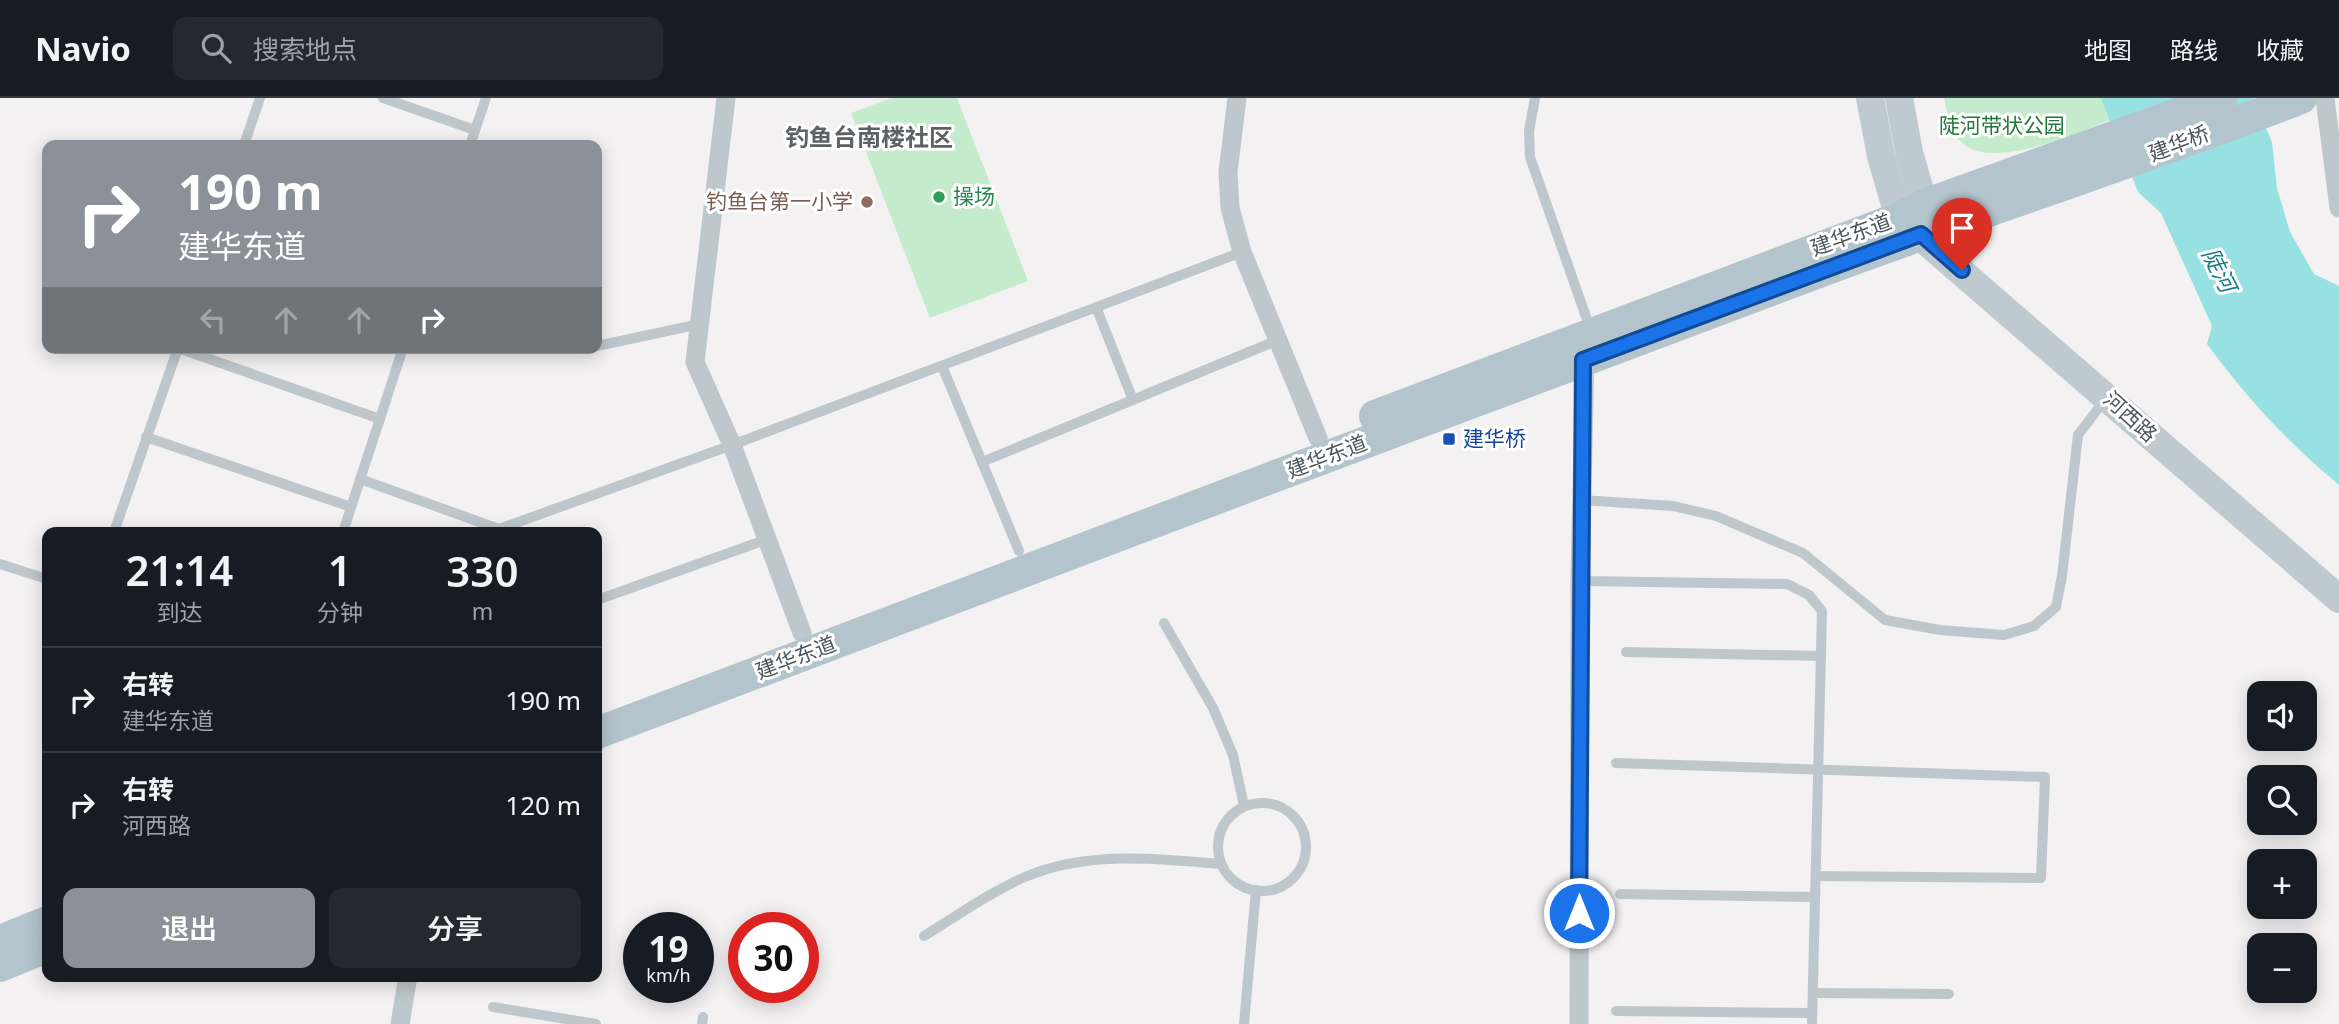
<!DOCTYPE html>
<html lang="zh">
<meta charset="utf-8">
<style>
:root{--surface:#171b24;--page:#242831;--text:#f1f3f6;--muted:#9ea1a6;--line:#363941;--accent:#8c9099}
body{margin:0;font-family:"Noto Sans","Noto Sans SC",sans-serif;background:var(--page);color:var(--text);height:100vh;display:flex;flex-direction:column;font-size:26px;white-space:nowrap}
*{box-sizing:border-box;margin:0}
p{font-size:23px;color:var(--muted)}
.icon{flex:none;width:38px;height:38px;fill:none;stroke:currentColor;stroke-width:2;stroke-linecap:round;stroke-linejoin:round}
.map{position:relative;flex:1;overflow:hidden}
.drawer{position:absolute;left:42px;top:429px;width:560px;height:455px;display:flex;flex-direction:column;background:var(--surface);border-radius:14px;box-shadow:0 4px 18px #0003}
.drawer>*{flex:none}
.hud{position:absolute;left:42px;top:42px;width:560px;height:214px;border-radius:14px;box-shadow:0 4px 18px #0003;background:#8c9099;color:#fff;overflow:hidden}
.tools{position:absolute;left:2247px;top:583px;display:grid;gap:14px}
.tools a{display:grid;place-items:center;width:70px;height:70px;border-radius:14px;background:var(--surface);box-shadow:0 4px 18px #0003;font-size:35px}
.speed{position:absolute;left:623px;top:814px;display:flex;gap:14px;font-size:35px;font-weight:700;text-align:center}
.speed>*{display:grid;place-content:center;width:91px;height:91px;border-radius:50%;background:var(--surface);box-shadow:0 4px 18px #0003;line-height:1}
.speed small{font-size:18px;font-weight:400}
.speed .limit{border:10px solid #d22;background:#fff;color:#111}
.pin{position:absolute;display:grid;place-items:center;width:60px;height:60px;color:#fff;margin:-72px -30px;border-radius:50% 50% 50% 0;rotate:-45deg;box-shadow:0 0 7px #0007}
.pin .icon{rotate:45deg}
.me{position:absolute;width:77px;margin:-38px;rotate:0deg;stroke-linejoin:round;filter:drop-shadow(0 0 5px #0008)}
.turn{display:flex;align-items:center;gap:24px;height:147px;padding:0 21px;font-size:32px}
.turn .icon{width:91px;height:91px;stroke-width:2.5}
.turn b{display:block;font-size:49px;line-height:60px}
.lanes{display:flex;align-items:center;height:66px;padding:0 21px;background:#0003;justify-content:center;gap:35px;direction:ltr}
.lanes .off{opacity:.35}
.eta{display:flex;justify-content:space-evenly;align-items:center;height:119px;text-align:center}
.eta b{font-size:42px;font-weight:600;line-height:49px}
.primary-button{display:flex;gap:14px;margin-top:auto;padding:14px 21px}
.primary-button a{flex:1;height:80px;border-radius:14px;background:var(--accent);color:#fff;font-size:28px;font-weight:600;line-height:80px;text-align:center}
.primary-button a+a{background:var(--page);color:var(--text)}
ul{padding:0;list-style:none}
li{display:flex;align-items:center;gap:21px;height:105px;padding:0 21px;border-top:2px solid var(--line)}
li div{flex:1}
li b{display:block;font-size:26px}
li em{font-style:normal}
header{display:flex;align-items:center;gap:42px;box-sizing:border-box;height:98px;padding:0 35px;background:var(--surface);border-bottom:2px solid var(--line)}
header strong{font-size:33px}
nav{display:flex;gap:38px;margin-inline-start:auto;font-size:24px}
.search{width:490px;height:63px;background:var(--page);display:flex;align-items:center;gap:18px;box-sizing:border-box;padding:0 24px;border-radius:14px;color:var(--muted);font-size:26px}
.map>svg:first-child{display:block}
</style>
<header>
<strong>Navio</strong>
<div class="search"><svg class="icon" aria-label="search" viewBox="0 0 24 24"><circle cx="10" cy="10" r="6"/><path d="M15 15l6 6"/></svg>搜索地点</div>
<nav><a>地图</a><a>路线</a><a>收藏</a></nav>
</header>
<div class="map">
<svg width="2339" height="926" viewBox="0 0 2339 926">
<rect width="100%" height="100%" fill="#f3f1f1"/>
<!-- green -->
<g fill="#c5ebcd">
<polygon points="891,0 957,0 1028,183 930,220 851,15"/>
<path d="M 1944,0 L 2161,0 C 2118,17 2006,75 1966,48 C 1950,36 1948,18 1944,0 Z"/>
</g>
<!-- water -->
<path fill="#97e1e3" d="M 2101,0 L 2253,0 L 2272,44 L 2277,90 L 2290,134 L 2314,176 L 2339,188 L 2339,387 C 2287,344 2247,300 2207,246 L 2212,228 L 2161,115 L 2138,94 Z"/>
<g fill="none" stroke-linecap="round" stroke-linejoin="round">
<!-- lane -->
<g stroke="#bec7cc" stroke-width="10">
<polyline points="383,0 475,32"/>
<polyline points="1535,0 1529,33 1530,59 1591,233"/>
<polyline points="244,47 260,0"/>
<polyline points="470,47 486,0"/>
<polyline points="1096,209 1133,302"/>
<polyline points="597,248 700,226"/>
<polyline points="178,250 380,321"/>
<polyline points="942,268 1019,453"/>
<polyline points="146,339 351,409"/>
<polyline points="982,364 1278,242"/>
<polyline points="360,381 499,431 732,347 1242,154"/>
<polyline points="1581,402 1673,408 1716,418 1803,455 1885,522 1940,532 2004,537 2034,528 2056,509 2062,478 2078,337 2104,303"/>
<polyline points="114,434 178,250"/>
<polyline points="343,434 403,250"/>
<polyline points="0,466 47,481"/>
<polyline points="1580,483 1787,486 1809,497 1822,513 1812,926"/>
<polyline points="597,502 765,442"/>
<polyline points="1164,525 1213,610 1233,657 1244,708"/>
<polyline points="1626,554 1821,558"/>
<polyline points="1616,665 2045,679 2041,780 1816,778"/>
<circle cx="1262" cy="749" r="44"/>
<polyline points="1620,796 1815,799"/>
<path d="M 924,838 C 957,818 990,794 1025,779 C 1085,753 1158,760 1221,766"/>
<polyline points="1813,895 1949,896"/>
<polyline points="493,909 596,926"/>
<polyline points="1616,913 1812,915"/>
<polyline points="702,926 703,919"/>
<polyline points="1244,926 1256,792"/>
</g>
<!-- street -->
<g stroke="#bec7cc" stroke-width="19">
<polyline points="726,0 695,264 732,347 802,535"/>
<polyline points="1237,0 1228,74 1230,110 1242,154 1318,340"/>
<polyline points="2325,0 2339,110"/>
<polyline points="400,926 408,878"/>
<polyline points="1579,926 1580,483 1585,255"/>
</g>
<!-- secondary -->
<g stroke="#bfcad0" stroke-width="28">
<polyline points="1870,0 1881,58 1899,120 2339,501"/>
<polyline points="1899,0 1909,54 1924,107 1922,127"/>
</g>
<!-- primary -->
<g stroke="#b4c4cc" stroke-width="32">
<polyline points="1375,318 1899,120 1924,107 2222,0"/>
<path d="M 597,635 C 1001,482 1406,328 1811,177 C 1974,116 2139,63 2301,0"/>
<polyline points="0,843 47,824"/>
<polyline points="0,868 47,849"/>
</g>
</g>
<g fill="none" stroke-linecap="round" stroke-linejoin="round">
<defs>
<polyline id="route" points="1579,815 1583,262 1921,136 1962,172"/>
</defs>
<!-- route casing -->
<use href="#route" stroke="#114b97" stroke-width="18"/>
<!-- route -->
<use href="#route" stroke="#1a73e8" stroke-width="12"/>
</g>
<!-- markers -->
<circle fill="#2e9e5b" stroke="#fff" stroke-width="2.5" cx="939" cy="99" r="7"/>
<circle fill="#8d6e63" stroke="#fff" stroke-width="2.5" cx="867" cy="104" r="7"/>
<rect fill="#1a4fb4" stroke="#fff" stroke-width="2.5" x="1442" y="334" width="14" height="14" rx="3.5"/>
<g text-anchor="middle" stroke-width="6" stroke-linejoin="round" paint-order="stroke">
<!-- park labels -->
<g font-size="21" fill="#22773d" stroke="#fff">
<text x="2002" y="35">陡河带状公园</text>
</g>
<!-- street labels -->
<g font-size="21" fill="#4b575c" stroke="#fff">
<text transform="translate(2179 46) rotate(-21)" y="7">建华桥</text>
<text transform="translate(1851 137) rotate(-20)" y="7">建华东道</text>
<text transform="translate(2130 319) rotate(42)" y="7">河西路</text>
<text transform="translate(1327 359) rotate(-21)" y="7">建华东道</text>
<text transform="translate(796 560) rotate(-21)" y="7">建华东道</text>
</g>
<!-- leisure labels -->
<g font-size="21" fill="#27864d" stroke="#fff" text-anchor="start">
<text x="953" y="106">操场</text>
</g>
<!-- education labels -->
<g font-size="21" fill="#785e54" stroke="#fff" text-anchor="end">
<text x="853" y="111">钓鱼台第一小学</text>
</g>
<!-- transit labels -->
<g font-size="21" fill="#164399" stroke="#fff" text-anchor="start">
<text x="1463" y="348">建华桥</text>
</g>
<!-- water labels -->
<g font-size="23" font-style="italic" fill="#1b7f81" stroke="#fff">
<text transform="translate(2219 172) rotate(63)" y="8">陡河</text>
</g>
<!-- quarter labels -->
<g font-size="24" font-weight="bold" fill="#5e6265" stroke="#fff">
<text x="869" y="48">钓鱼台南楼社区</text>
</g>
</g>
</svg>
<div class="tools">
<a><svg class="icon" aria-label="sound" viewBox="0 0 24 24"><path d="M4 9h4l5-4v14l-5-4H4zM17 9q2 3 0 6"/></svg></a>
<a><svg class="icon" aria-label="search" viewBox="0 0 24 24"><circle cx="10" cy="10" r="6"/><path d="M15 15l6 6"/></svg></a>
<a>+</a>
<a>−</a>
</div>
<div class="speed"><div>19<small>km/h</small></div><div class="limit">30</div></div>
<div class="pin" style="left:1962px;top:172px;background:#d93025"><svg class="icon" aria-label="arrive" viewBox="0 0 24 24"><path d="M6 21V4h12l-3 4 3 4H6"/></svg></div>
<svg class="me" style="left:1579px;top:815px" viewBox="-20 -20 40 40"><circle r="17" fill="#1a73e8" stroke="#fff" stroke-width="3"/><path d="M0-11L8 9 0 5-8 9z" fill="#fff"/></svg>
<div class="hud">
<div class="turn"><svg class="icon" aria-label="right" viewBox="0 0 24 24"><path d="M7 20v-9h11M14 6l5 5-5 5"/></svg><div><b>190 m</b>建华东道</div></div>
<div class="lanes"><svg class="icon off" aria-label="left" viewBox="0 0 24 24"><path d="M17 20v-9H6M10 6l-5 5 5 5"/></svg><svg class="icon off" aria-label="ahead" viewBox="0 0 24 24"><path d="M12 20V5M6 11l6-6 6 6"/></svg><svg class="icon off" aria-label="ahead" viewBox="0 0 24 24"><path d="M12 20V5M6 11l6-6 6 6"/></svg><svg class="icon" aria-label="right" viewBox="0 0 24 24"><path d="M7 20v-9h11M14 6l5 5-5 5"/></svg></div>
</div>
<section class="drawer">
<div class="eta">
<div><b>21:14</b><p>到达</p></div>
<div><b>1</b><p>分钟</p></div>
<div><b>330</b><p>m</p></div>
</div>
<ul>
<li><svg class="icon" aria-label="right" viewBox="0 0 24 24"><path d="M7 20v-9h11M14 6l5 5-5 5"/></svg><div><b>右转</b><p>建华东道</p></div><em>190 m</em></li>
<li><svg class="icon" aria-label="right" viewBox="0 0 24 24"><path d="M7 20v-9h11M14 6l5 5-5 5"/></svg><div><b>右转</b><p>河西路</p></div><em>120 m</em></li>
</ul>
<div class="primary-button"><a>退出</a><a>分享</a></div>
</section>
</div>
